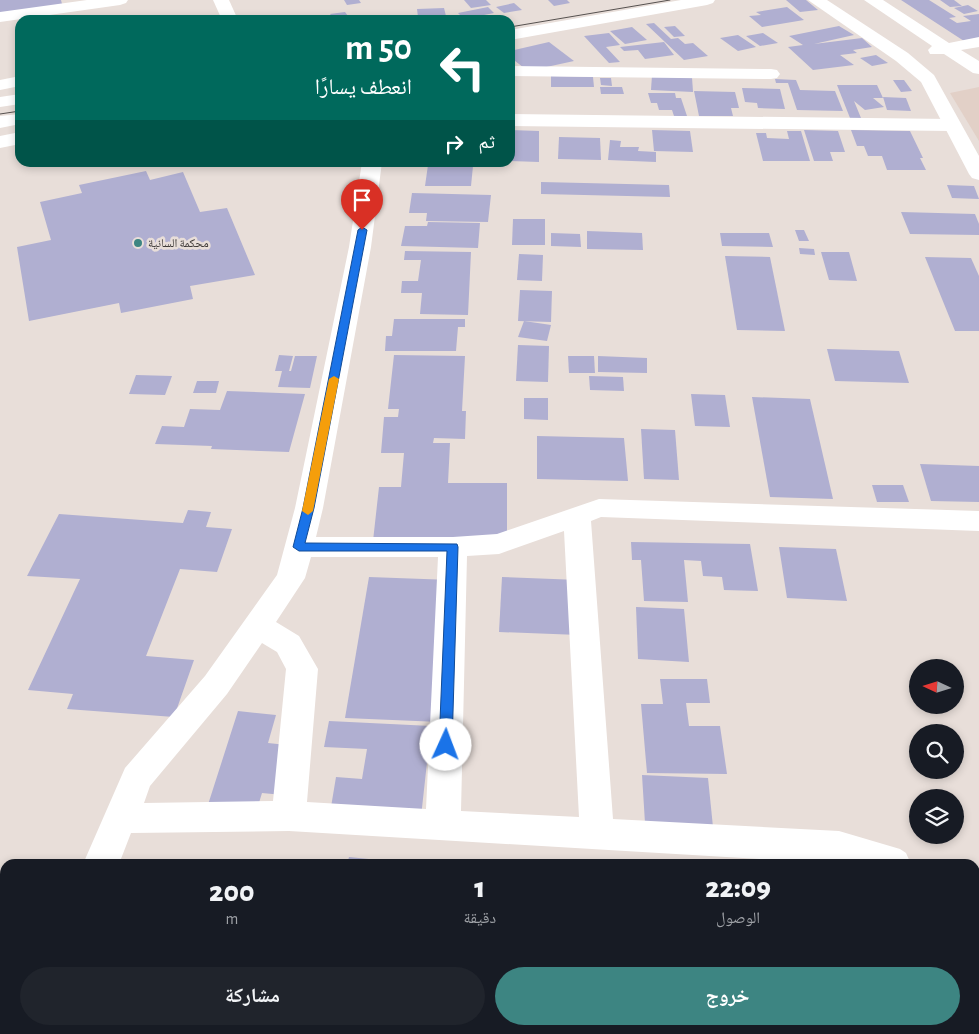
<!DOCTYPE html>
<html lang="ar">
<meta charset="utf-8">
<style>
:root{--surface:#171b24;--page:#20242c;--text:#f1f3f6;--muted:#9ea1a6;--accent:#3d8582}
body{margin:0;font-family:"Alegreya Sans","Noto Naskh Arabic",sans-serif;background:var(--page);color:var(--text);direction:rtl;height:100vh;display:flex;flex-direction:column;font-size:19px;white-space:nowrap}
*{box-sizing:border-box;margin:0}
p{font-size:16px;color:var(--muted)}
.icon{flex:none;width:28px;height:28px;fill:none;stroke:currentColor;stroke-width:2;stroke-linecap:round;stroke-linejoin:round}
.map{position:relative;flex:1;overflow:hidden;direction:ltr}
.sheet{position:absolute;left:0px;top:859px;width:980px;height:176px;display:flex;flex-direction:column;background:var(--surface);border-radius:15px 15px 0 0;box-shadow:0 2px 8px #0003;direction:rtl}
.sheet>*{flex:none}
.hud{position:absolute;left:15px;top:15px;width:500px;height:152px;border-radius:15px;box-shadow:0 2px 8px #0003;direction:rtl;background:#00695c;color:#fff;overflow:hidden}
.needle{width:32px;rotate:274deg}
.buttons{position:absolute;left:909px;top:659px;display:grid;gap:10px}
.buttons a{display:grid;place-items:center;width:55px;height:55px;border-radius:50%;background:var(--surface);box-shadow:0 2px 8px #0003;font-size:25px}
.pin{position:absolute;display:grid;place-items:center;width:42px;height:42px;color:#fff;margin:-51px -21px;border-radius:50% 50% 50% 0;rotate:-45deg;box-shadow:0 0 5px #0007}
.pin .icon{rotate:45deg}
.me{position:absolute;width:55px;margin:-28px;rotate:2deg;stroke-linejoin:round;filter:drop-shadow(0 0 4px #0008)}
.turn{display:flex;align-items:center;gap:18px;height:105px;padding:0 20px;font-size:22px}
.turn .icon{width:65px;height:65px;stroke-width:2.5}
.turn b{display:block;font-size:35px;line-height:42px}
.then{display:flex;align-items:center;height:48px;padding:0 20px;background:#0003;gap:10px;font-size:19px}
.eta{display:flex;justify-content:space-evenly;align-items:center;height:85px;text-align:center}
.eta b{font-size:30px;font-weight:800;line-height:35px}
.action{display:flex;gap:10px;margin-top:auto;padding:10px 20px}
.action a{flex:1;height:58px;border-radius:30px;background:var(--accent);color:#fff;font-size:20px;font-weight:800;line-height:58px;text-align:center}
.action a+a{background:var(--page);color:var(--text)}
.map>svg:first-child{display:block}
</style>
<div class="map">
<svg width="979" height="1034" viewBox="0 0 979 1034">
<rect width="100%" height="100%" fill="#e8ded9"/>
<!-- built -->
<polygon fill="#e2d0c7" points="979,87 979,141 950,93"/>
<!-- building -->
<g fill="#b0afd1">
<polygon points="0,0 61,0 63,8 0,16"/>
<polygon points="344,0 359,0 361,3 347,5"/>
<polygon points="464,0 486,0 491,5 471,8"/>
<polygon points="548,0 567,0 570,3 554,6"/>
<polygon points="786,0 806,0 818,10 800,12"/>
<polygon points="901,0 929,0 956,17 949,18 957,23 971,21 963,16 979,14 979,38 964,41"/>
<polygon points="940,0 954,0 962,6 950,7"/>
<polygon points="514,3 522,10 504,13 496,7"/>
<polygon points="968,5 978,11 964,14 954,8"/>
<polygon points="488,7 494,13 464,19 458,13"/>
<polygon points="787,7 804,20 762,27 749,16 761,15 756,12"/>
<polygon points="444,8 446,16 418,17 417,9"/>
<polygon points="345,12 351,20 335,20 330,14"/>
<polygon points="654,23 671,39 678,38 685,44 693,43 708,56 684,60 646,24"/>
<polygon points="675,26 685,36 674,37 664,27"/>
<polygon points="839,26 854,35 814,44 862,38 872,47 853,50 857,53 840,55 854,65 813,70 788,47 803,45 789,36"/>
<polygon points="632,27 647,40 625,44 610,31"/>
<polygon points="609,33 620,45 606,47 620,62 609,63 584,36"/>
<polygon points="763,33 778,43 760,46 746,36"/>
<polygon points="738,35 756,47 738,51 720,38"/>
<polygon points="549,42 574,61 528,71 510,57 510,51"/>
<polygon points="664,42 674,55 645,59 638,50 624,51 620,47"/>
<polygon points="876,55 888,63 872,66 860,58"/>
<polygon points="652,75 692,77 693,92 651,90"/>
<polygon points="551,76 593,77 594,87 551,87"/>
<polygon points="600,78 611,78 612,86 601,85"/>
<polygon points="775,79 796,80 800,90 835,91 843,111 797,110 788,83 776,83"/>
<polygon points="893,80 904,80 912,91 901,92"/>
<polygon points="837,85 877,85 883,98 873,98 884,107 865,110 854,101 861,118 850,118"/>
<polygon points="600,87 622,87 624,94 601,94"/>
<polygon points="742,88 780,89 785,109 758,108 757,103 745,102"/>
<polygon points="694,91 735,92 739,108 731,108 733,116 699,116"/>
<polygon points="648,93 675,93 676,98 681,98 687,116 674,116 672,110 659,110 657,103 651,103"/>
<polygon points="883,97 906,98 911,111 887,110"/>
<polygon points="510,130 539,131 539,162 510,161"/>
<polygon points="652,130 690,131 693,152 654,151"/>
<polygon points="804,130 838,131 845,152 830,152 833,161 814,161"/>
<polygon points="851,130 910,131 923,158 920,158 926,170 887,170 882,156 868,156 864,146 857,146"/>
<polygon points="787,131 801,131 810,161 763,161 756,133 766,133 767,138 789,139"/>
<polygon points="559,137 600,138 601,160 558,159"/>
<polygon points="610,140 621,141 620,147 639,147 638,151 656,152 656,162 608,160"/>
<polygon points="428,165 473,166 471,186 425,186"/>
<polygon points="146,171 150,180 183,172 200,212 227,208 255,275 190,286 193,299 121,313 119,303 29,321 17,247 51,240 40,202 82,193 79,185"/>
<polygon points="541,182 669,185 670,197 541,194"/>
<polygon points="947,185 974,186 979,199 952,198"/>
<polygon points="412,193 491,195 488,222 426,221 427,213 409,213"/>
<polygon points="901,212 975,214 979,224 979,235 910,234"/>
<polygon points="513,219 545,219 545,245 512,245"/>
<polygon points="428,222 480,223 478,248 401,246 405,226 427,226"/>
<polygon points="795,230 804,230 809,241 799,241"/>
<polygon points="587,231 642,233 643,250 587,249"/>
<polygon points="551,233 580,234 581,247 551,246"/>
<polygon points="720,233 769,233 773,247 722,246"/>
<polygon points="799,248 814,249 815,255 800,254"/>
<polygon points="405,251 471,252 468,315 420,314 422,293 401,293 402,281 418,281 421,260 404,260"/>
<polygon points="821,252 849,252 857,281 829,280"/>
<polygon points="519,254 543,255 542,281 517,280"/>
<polygon points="725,256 770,257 785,331 737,330"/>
<polygon points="925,257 971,258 979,276 979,331 955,331"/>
<polygon points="520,290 552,291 551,322 518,321"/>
<polygon points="394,319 465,319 465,327 458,327 456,351 385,351 386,336 392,336"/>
<polygon points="524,321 551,325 547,341 518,337"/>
<polygon points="518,345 549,346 548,382 516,381"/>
<polygon points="827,349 899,351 909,383 835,381"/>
<polygon points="279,355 293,356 289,371 291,371 295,356 317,356 310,388 278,387 282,371 275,371"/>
<polygon points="394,355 465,356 462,411 466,411 465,439 434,438 433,443 450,443 448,483 507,483 507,536 480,541 373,541 379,487 401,487 404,453 381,453 384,417 398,417 399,409 388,409"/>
<polygon points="568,356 594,356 595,373 569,373"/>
<polygon points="598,356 647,358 647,373 598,372"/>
<polygon points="136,375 172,376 165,395 129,394"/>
<polygon points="589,376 623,377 624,391 590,390"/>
<polygon points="197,381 219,381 216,393 193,393"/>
<polygon points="227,391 305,394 289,452 211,449 212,446 155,444 162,426 184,427 190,409 220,410"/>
<polygon points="691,394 725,395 730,427 695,426"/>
<polygon points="752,397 810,399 833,499 770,497"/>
<polygon points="524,398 548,398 548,420 524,419"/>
<polygon points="641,429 675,430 679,480 644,479"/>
<polygon points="537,436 624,438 628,481 537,479"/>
<polygon points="920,464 979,466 979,502 931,501"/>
<polygon points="872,485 903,485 909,502 877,502"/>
<polygon points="188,510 211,512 206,527 232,529 217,572 180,569 146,656 194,660 174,717 67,709 73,694 28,690 80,579 27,576 59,514 183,523"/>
<polygon points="631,542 750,544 758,591 724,590 722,577 703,576 701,561 684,560 688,602 644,601 641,560 632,560"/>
<polygon points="779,547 836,549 847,601 787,598"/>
<polygon points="369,577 451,580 440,722 345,718"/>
<polygon points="502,577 579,580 579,635 499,632"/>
<polygon points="636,607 684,609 689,662 638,659"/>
<polygon points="660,679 707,679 710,703 686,703 689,726 720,726 727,774 647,773 641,704 663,704"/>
<polygon points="238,711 276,715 268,743 296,746 283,795 262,793 254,819 205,814"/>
<polygon points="329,721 431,726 421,817 330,813 336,777 362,779 367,749 324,747"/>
<polygon points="642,775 708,778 713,827 645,823"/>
<polygon points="349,857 398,862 398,864 347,864"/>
<polygon points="252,1030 286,1030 285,1034 265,1034"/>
<polygon points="365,1030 438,1030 438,1034 370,1034 364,1033"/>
<polygon points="456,1030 505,1030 504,1034 472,1034"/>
<polygon points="591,1030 650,1030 650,1034 590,1034"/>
<polygon points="768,1030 834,1030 834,1034 769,1034"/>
</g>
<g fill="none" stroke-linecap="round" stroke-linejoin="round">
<!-- minor -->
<g fill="#fff" fill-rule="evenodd">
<polygon points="87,0 128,0 126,3 120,5 0,22 0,12"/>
<polygon points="213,0 229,0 238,20 222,20"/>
<polygon points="510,66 771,69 777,70 780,74 777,78 771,79 510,76"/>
<polygon points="20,76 20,86 0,90 0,80"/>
<polygon points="510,114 951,119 958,121 960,125 958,129 951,131 510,126"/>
<polygon points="20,132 20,144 0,148 0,136"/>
<path d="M 362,162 L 382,162 L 371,247 L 323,508 L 316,537 L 453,537 L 497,534 L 599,499 L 979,511 L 979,531 L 601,517 L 591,521 L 613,819 L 839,831 L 900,849 L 906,853 L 911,864 L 843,864 L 289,831 L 131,833 L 119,864 L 83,864 L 125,768 L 205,676 L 277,575 L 295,508 L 349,247 ZM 564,531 L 579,817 L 461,811 L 467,556 L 499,554 ZM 311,557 L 438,557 L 426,809 L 307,802 L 318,669 L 299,636 L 276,622 L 305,578 ZM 262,643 L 277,652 L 286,669 L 273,801 L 144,803 L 150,786 L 227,694 Z"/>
<polygon points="975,877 979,878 979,912 975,911"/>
<polygon points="35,1030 75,1030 74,1034 34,1034"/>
</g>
<!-- major -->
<g fill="#fff" fill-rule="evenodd">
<polygon points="681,0 715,0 713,3 707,5 510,40 510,30"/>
<polygon points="808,0 827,0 908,53 934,75 979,156 979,180 972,178 969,174 921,82 896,61"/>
<polygon points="864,0 883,0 949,43 979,37 979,47 961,50 979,61 979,74 973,73 944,54 930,54 928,50 932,46"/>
<polygon points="20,94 20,104 0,107 0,97"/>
<polygon points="20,114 20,124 0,128 0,116"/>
<polygon points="979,935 979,973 975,975 975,937"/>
<polygon points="880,1030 922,1030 920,1034 878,1034"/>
</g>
<!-- tram -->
<g stroke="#56514f" stroke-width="1">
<polyline points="510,27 670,0"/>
<polyline points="0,114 20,111"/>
</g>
</g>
<!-- route -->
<polygon fill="#1a73e8" stroke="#114b97" points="362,227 367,230 314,508 305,543 457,544 458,547 452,745 450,749 446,751 441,749 439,745 447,551 299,551 293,547 303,508 358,230"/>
<!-- slow -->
<polygon fill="#f59e0b" points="334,376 339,379 313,511 308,515 302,511 329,379"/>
<!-- markers -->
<circle fill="#3d8582" stroke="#e8ded9" stroke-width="2" cx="138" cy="243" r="5"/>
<g text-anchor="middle" stroke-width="5" stroke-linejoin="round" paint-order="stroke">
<!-- far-poi labels -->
<g font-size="12" fill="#3e3a38" stroke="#e8ded9" text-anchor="start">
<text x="148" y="247">محكمة السانية</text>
</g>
</g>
</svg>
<div class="buttons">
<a><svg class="needle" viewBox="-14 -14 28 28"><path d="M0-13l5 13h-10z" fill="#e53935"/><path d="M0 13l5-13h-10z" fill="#9ea1a6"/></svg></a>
<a><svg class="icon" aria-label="search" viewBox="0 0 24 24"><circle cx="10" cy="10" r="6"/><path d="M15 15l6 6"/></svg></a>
<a><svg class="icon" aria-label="layers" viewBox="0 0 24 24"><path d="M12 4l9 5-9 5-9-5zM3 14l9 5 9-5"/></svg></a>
</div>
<div class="pin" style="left:362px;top:230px;background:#d93025"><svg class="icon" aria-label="arrive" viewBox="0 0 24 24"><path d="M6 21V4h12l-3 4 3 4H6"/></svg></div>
<svg class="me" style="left:446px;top:745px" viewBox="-20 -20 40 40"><circle r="19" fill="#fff"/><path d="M0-13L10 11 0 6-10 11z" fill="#1a73e8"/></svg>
<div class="hud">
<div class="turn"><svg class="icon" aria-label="left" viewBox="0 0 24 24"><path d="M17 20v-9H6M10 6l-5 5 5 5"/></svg><div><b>50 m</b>انعطف يسارًا</div></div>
<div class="then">ثم<svg class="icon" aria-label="right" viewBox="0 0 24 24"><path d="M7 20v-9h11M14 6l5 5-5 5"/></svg></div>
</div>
<section class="sheet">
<div class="eta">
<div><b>22:09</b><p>الوصول</p></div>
<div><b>1</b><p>دقيقة</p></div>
<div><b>200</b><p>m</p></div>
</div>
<div class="action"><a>خروج</a><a>مشاركة</a></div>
</section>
</div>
